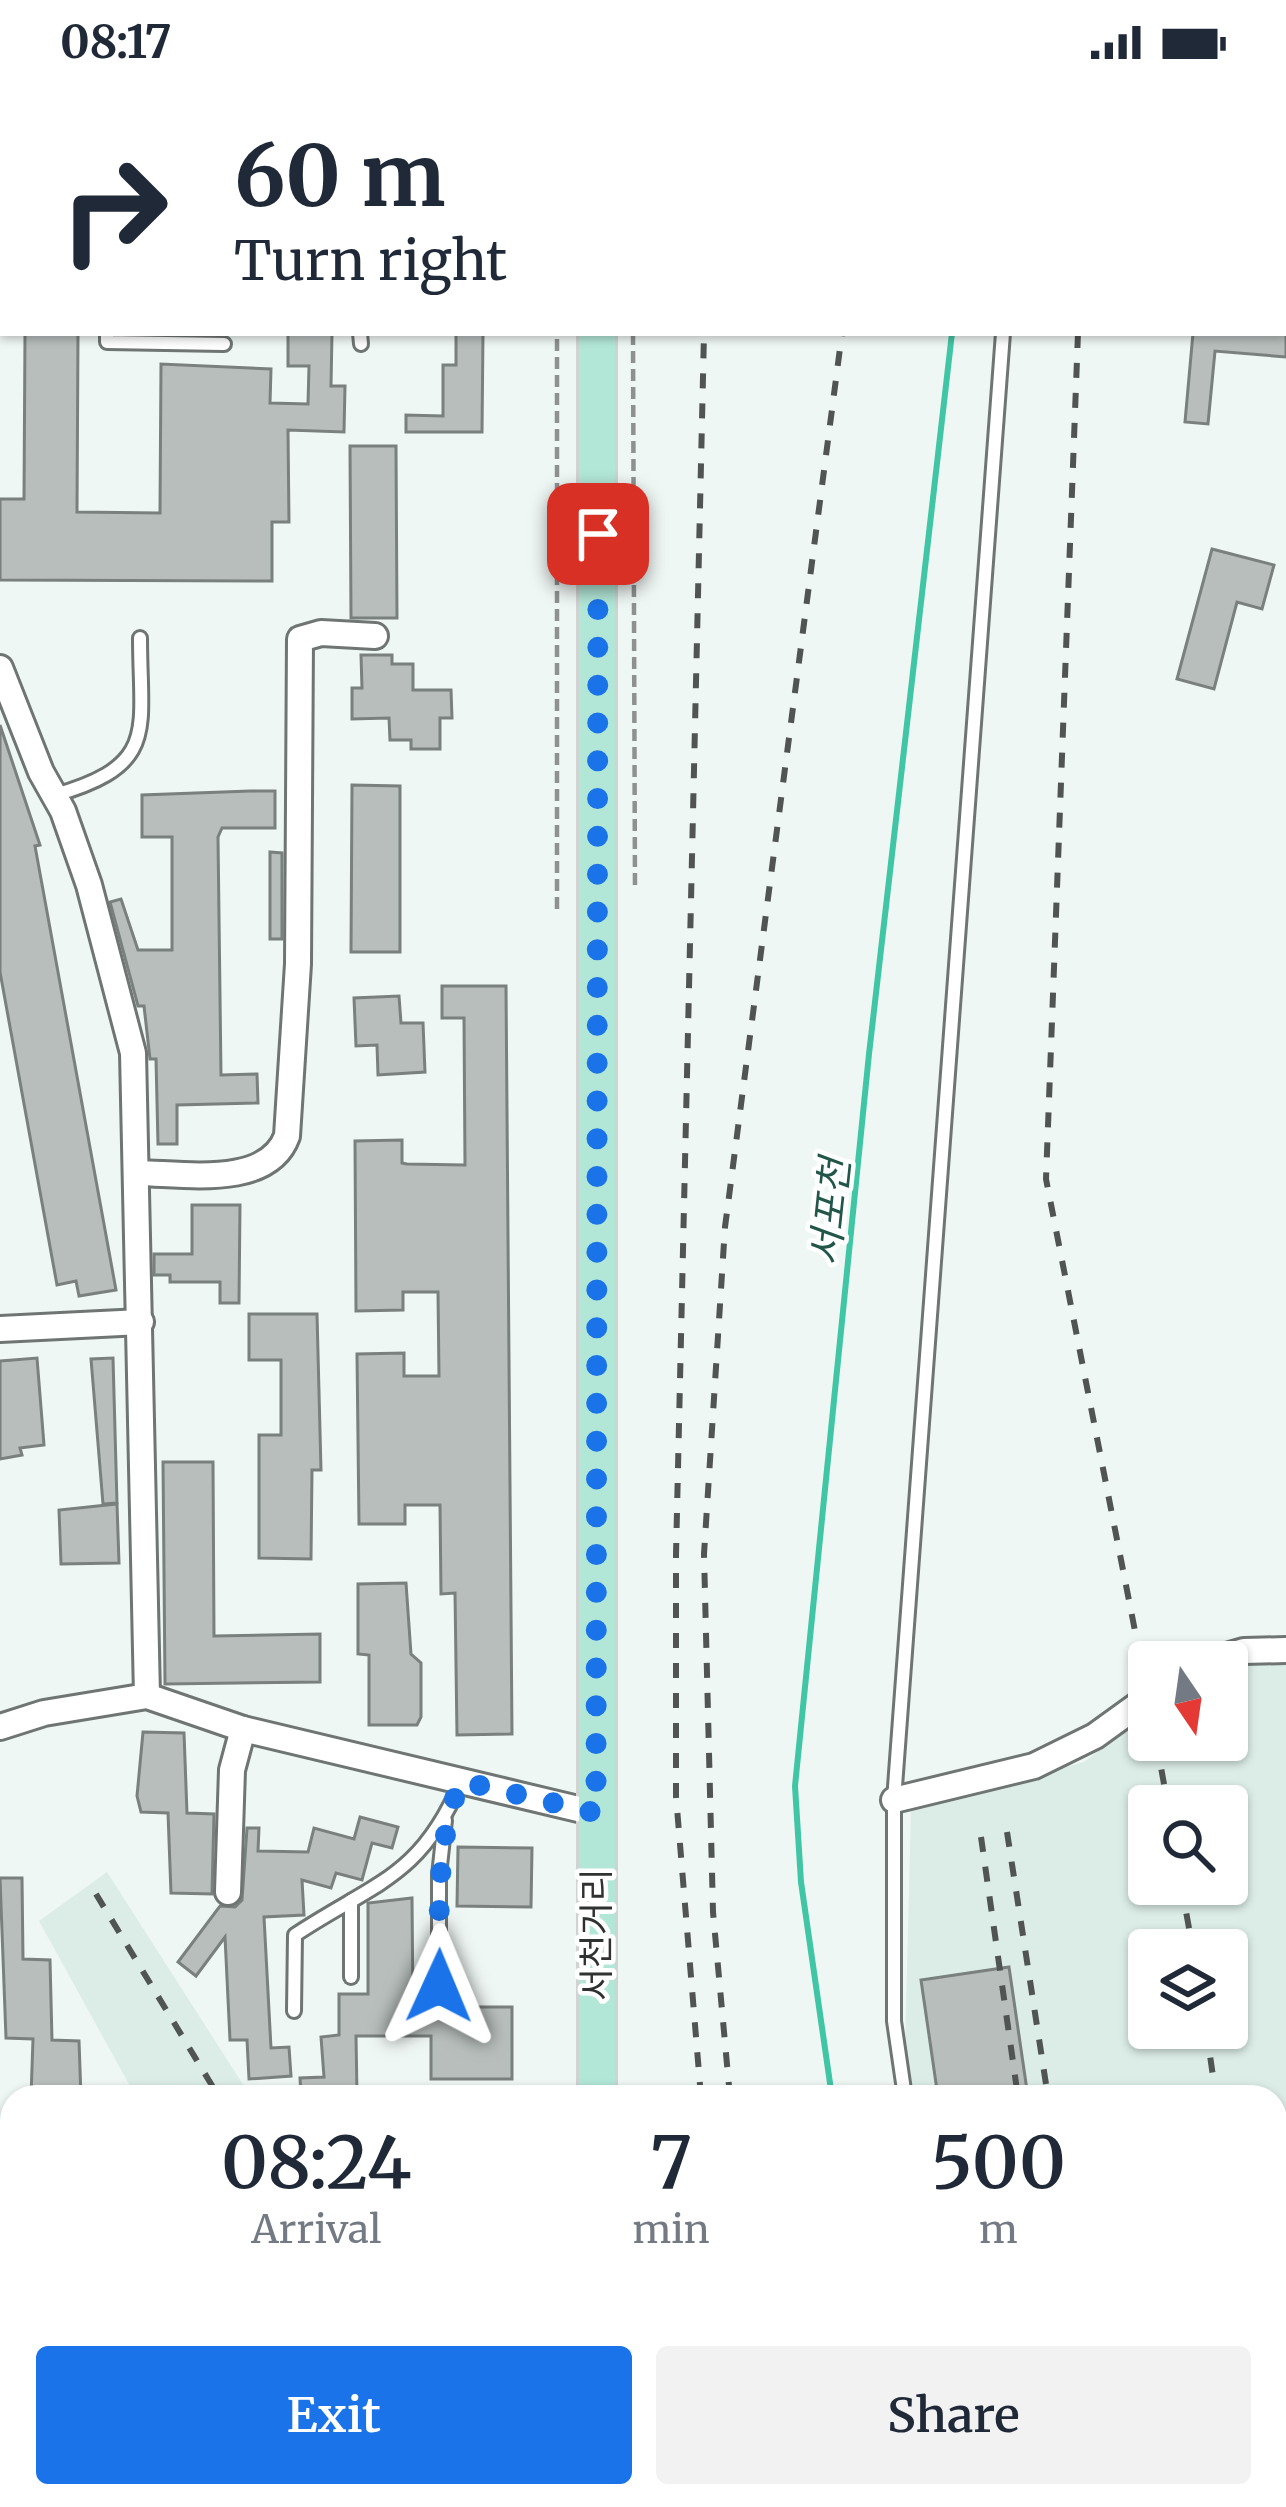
<!DOCTYPE html>
<meta charset="utf-8">
<style>
:root{--surface:#fff;--page:#f2f2f3;--text:#1f2937;--muted:#747a83;--accent:#1a73e8}
body{margin:0;font-family:Merriweather,"Noto Sans KR",serif;background:var(--page);color:var(--text);height:100vh;display:flex;flex-direction:column;font-size:45px;white-space:nowrap}
*{box-sizing:border-box;margin:0}
p{font-size:39px;color:var(--muted)}
.icon{flex:none;width:66px;height:66px;fill:none;stroke:currentColor;stroke-width:2;stroke-linecap:round;stroke-linejoin:round}
.map{position:relative;flex:1;overflow:hidden}
.drawer{position:absolute;left:0px;top:2001px;width:1287px;height:423px;display:flex;flex-direction:column;background:var(--surface);border-radius:36px 36px 0 0;box-shadow:0 3px 9px #0004}
.drawer>*{flex:none}
.banner{position:absolute;left:0px;top:0px;width:1287px;height:252px;box-shadow:0 3px 9px #0004;background:#fff;color:var(--text);overflow:hidden}
.needle{width:78px;rotate:167deg}
.buttons{position:absolute;left:1128px;top:1557px;display:grid;gap:24px}
.buttons a{display:grid;place-items:center;width:120px;height:120px;border-radius:12px;background:var(--surface);box-shadow:0 3px 9px #0004;font-size:60px}
.pin{position:absolute;display:grid;place-items:center;width:102px;height:102px;color:#fff;margin:-51px;border-radius:24px;box-shadow:0 6px 18px #0006}
.me{position:absolute;width:132px;margin:-66px;rotate:1deg;stroke-linejoin:round;filter:drop-shadow(0 0 9px #0008)}
.turn{display:flex;align-items:center;gap:42px;height:252px;padding:0 36px;font-size:54px}
.turn .icon{width:156px;height:156px;stroke-width:2.5}
.turn b{display:block;font-size:84px;line-height:102px}
.eta{display:flex;justify-content:space-evenly;align-items:center;height:204px;text-align:center}
.eta b{font-size:72px;font-weight:600;line-height:84px}
.action{display:flex;gap:24px;margin-top:auto;padding:24px 36px}
.action a{flex:1;height:138px;border-radius:12px;background:var(--accent);color:#fff;font-size:48px;font-weight:600;line-height:138px;text-align:center}
.action a+a{background:var(--page);color:var(--text)}
.status{display:flex;justify-content:space-between;align-items:center;height:84px;padding:0 60px;background:var(--surface);direction:ltr}
.status svg{height:33px;fill:currentColor}
.map>svg:first-child{display:block}
</style>
<div class="status"><b>08:17</b><svg viewBox="0 0 49 12"><path d="M0 12V9h3v3zM5 12V6h3v6zM10 12V3h3v9zM15 12V0h3v12zM26 1h20v11H26zM47 4h2v5h-2z"/></svg></div>
<div class="map">
<svg width="1286" height="2423" viewBox="0 0 1286 2423">
<rect width="100%" height="100%" fill="#eff7f4"/>
<!-- built -->
<g fill="#dcede7" fill-rule="evenodd">
<path d="M 1261,1575 L 1286,1578 L 1286,2423 L 981,2423 L 979,2412 L 1275,2412 L 1275,2013 L 913,2013 L 905,1964 L 911,1725 L 1084,1678 L 1149,1628 L 1149,1656 L 1227,1656 L 1227,1583 ZM 1149,1722 L 1227,1722 L 1227,1800 L 1149,1800 ZM 1149,1866 L 1227,1866 L 1227,1944 L 1149,1944 Z"/>
<polygon points="107,1788 251,2013 136,2013 39,1837"/>
<polygon points="12,2203 12,2412 546,2412 546,2423 0,2423 0,2213"/>
</g>
<g fill="none" stroke-linecap="round" stroke-linejoin="round">
<!-- stream -->
<g stroke="#41c6a5" stroke-width="6">
<polyline points="967,3 967,0"/>
<polyline points="832,2013 801,1798 795,1702 869,970 952,249"/>
<polyline points="886,2412 888,2423"/>
</g>
</g>
<!-- building -->
<g fill="#b7bebc" stroke="#79807e" stroke-width="3">
<polygon points="25,249 78,249 77,428 160,429 161,280 271,285 270,319 308,320 309,282 288,282 288,249 332,249 331,302 345,302 344,348 288,346 289,438 272,438 272,497 0,496 0,415 24,415"/>
<polygon points="456,249 483,249 482,348 406,348 406,331 443,332 443,281 456,281"/>
<polygon points="1193,249 1286,249 1286,273 1215,267 1208,340 1185,338"/>
<polygon points="350,362 396,362 397,534 351,534"/>
<polygon points="1212,465 1274,481 1262,525 1237,518 1214,605 1177,595"/>
<polygon points="361,571 392,571 392,580 413,580 413,606 451,606 452,634 440,634 440,665 411,665 411,656 390,656 389,634 352,635 352,604 362,604"/>
<polygon points="0,641 40,761 35,762 116,1206 79,1212 76,1197 57,1201 0,888"/>
<polygon points="352,701 400,702 400,868 351,868"/>
<polygon points="250,707 275,707 275,744 222,744 218,753 221,991 257,990 258,1019 177,1021 177,1060 158,1060 156,975 150,975 144,922 138,922 110,818 121,815 138,866 172,866 172,753 142,753 142,711"/>
<polygon points="270,768 282,769 282,855 270,855"/>
<polygon points="442,902 506,902 512,1650 457,1651 455,1509 441,1510 440,1421 405,1421 405,1440 359,1440 357,1270 404,1269 404,1292 439,1292 438,1208 403,1208 403,1226 356,1227 355,1057 402,1056 402,1079 407,1080 465,1081 464,934 442,934"/>
<polygon points="399,912 401,939 423,939 425,988 378,991 377,961 356,962 354,914"/>
<polygon points="192,1121 240,1121 239,1219 220,1219 220,1198 170,1198 170,1191 154,1191 154,1170 192,1170"/>
<polygon points="249,1230 317,1230 321,1386 312,1386 311,1475 259,1474 259,1351 281,1351 281,1276 249,1276"/>
<polygon points="37,1274 44,1361 20,1364 22,1371 0,1375 0,1277"/>
<polygon points="113,1274 117,1419 103,1420 91,1275"/>
<polygon points="163,1378 213,1378 214,1552 320,1550 320,1598 165,1600"/>
<polygon points="117,1420 119,1479 61,1480 59,1426"/>
<polygon points="406,1499 411,1570 421,1579 421,1633 417,1641 369,1641 369,1571 358,1570 358,1500"/>
<polygon points="143,1648 184,1649 187,1729 214,1730 212,1810 171,1809 168,1729 141,1728 137,1712"/>
<polygon points="360,1733 398,1743 392,1764 372,1759 362,1796 336,1789 331,1804 302,1796 304,1831 264,1833 271,1964 289,1963 291,1992 249,1995 247,1956 230,1956 225,1853 196,1892 178,1878 220,1822 235,1823 242,1816 247,1744 259,1744 258,1767 308,1768 314,1744 354,1755"/>
<polygon points="458,1763 532,1764 531,1823 457,1822"/>
<polygon points="0,1794 22,1794 23,1875 50,1876 52,1956 79,1957 81,2013 31,2013 33,1955 6,1954"/>
<polygon points="412,1814 413,1923 512,1923 512,1995 431,1995 431,1952 356,1952 357,2010 301,2012 300,1994 324,1993 321,1953 339,1951 339,1910 368,1910 368,1819"/>
<polygon points="1009,1883 1028,2013 938,2013 921,1896"/>
</g>
<g fill="none" stroke-linecap="round" stroke-linejoin="round">
<defs>
<g id="service">
<polyline points="1026,3 1026,0"/>
<polyline points="107,249 107,258 224,260"/>
<polyline points="360,249 361,260"/>
<path d="M 55,711 C 159,681 140,647 140,554"/>
<polyline points="351,1893 351,1817"/>
<polyline points="439,1902 439,1791 445,1736"/>
<path d="M 294,1927 L 295,1851 C 375,1798 420,1794 461,1698"/>
<polyline points="905,2013 894,1937 894,1716 1003,249"/>
<polyline points="966,2412 968,2423"/>
</g>
<g id="minor">
<polyline points="1284,80 1286,80"/>
<polyline points="0,172 3,172"/>
<polyline points="0,584 41,688 63,727 89,801 133,969 147,1612"/>
<path d="M 139,1089 C 186,1090 268,1104 287,1052 L 298,880 L 300,555 L 321,549 L 375,552"/>
<polyline points="0,1245 141,1238"/>
<polyline points="1206,1578 1244,1567 1286,1566"/>
<polyline points="0,1643 44,1629 147,1612 243,1645 595,1729"/>
<polyline points="894,1716 1034,1682 1095,1652 1149,1613"/>
<polyline points="228,1808 232,1686 243,1645"/>
</g>
<g id="primary">
<polyline points="596,0 597,3"/>
<polyline points="597,2013 597,249"/>
<polyline points="598,2412 598,2423"/>
</g>
</defs>
<!-- service casing -->
<use href="#service" stroke="#6e7573" stroke-width="18"/>
<!-- minor casing -->
<use href="#minor" stroke="#6e7573" stroke-width="30"/>
<!-- primary casing -->
<use href="#primary" stroke="#d1d2d2" stroke-width="42"/>
<!-- path -->
<g stroke="#8d9290" stroke-width="4.5" stroke-dasharray="12 6" stroke-linecap="butt">
<polyline points="633,0 634,3"/>
<polyline points="559,3 559,0"/>
<polyline points="633,249 635,807"/>
<polyline points="557,825 557,249"/>
</g>
<!-- service -->
<use href="#service" stroke="#fff" stroke-width="12"/>
<!-- minor -->
<use href="#minor" stroke="#fff" stroke-width="24"/>
<!-- primary -->
<use href="#primary" stroke="#b2e7d7" stroke-width="36"/>
<!-- rail -->
<g stroke="#505453" stroke-width="6" stroke-dasharray="15 15" stroke-linecap="butt">
<polyline points="710,3 710,0"/>
<polyline points="869,3 869,0"/>
<polyline points="1088,3 1088,0"/>
<polyline points="1116,3 1117,0"/>
<polyline points="1078,249 1046,1095 1149,1618"/>
<polyline points="1156,1656 1168,1722"/>
<polyline points="1007,1748 1048,2013"/>
<polyline points="981,1753 1018,2013"/>
<polyline points="1181,1800 1193,1866"/>
<polyline points="96,1810 219,2013"/>
<polyline points="1206,1944 1216,2013"/>
<polyline points="701,2013 676,1712 676,1471 704,249"/>
<polyline points="730,2013 713,1828 704,1470 725,1143 842,249"/>
<polyline points="437,2412 446,2423"/>
<polyline points="755,2412 757,2423"/>
<polyline points="784,2412 786,2423"/>
<polyline points="1079,2412 1080,2423"/>
<polyline points="1109,2412 1110,2423"/>
<polyline points="1273,2412 1274,2423"/>
</g>
</g>
<g fill="none" stroke-linecap="round" stroke-linejoin="round">
<!-- route -->
<path stroke="#1a73e8" stroke-width="21" stroke-dasharray="0 37.8" d="M 439,1902 C 440,1832 434,1762 461,1697 L 596,1729 L 598,450"/>
</g>
<g text-anchor="middle" stroke-width="9" stroke-linejoin="round" paint-order="stroke">
<!-- street labels -->
<g font-size="36" fill="#2f3231" stroke="#fff">
<text transform="translate(596 1851) rotate(-90)" y="13">서천거리</text>
</g>
<!-- water labels -->
<g font-size="39" font-style="italic" fill="#215648" stroke="#fff">
<text transform="translate(830 1128) rotate(-84)" y="14">서포천</text>
</g>
</g>
</svg>
<div class="buttons">
<a><svg class="needle" viewBox="-14 -14 28 28"><path d="M0-13l5 13h-10z" fill="#e53935"/><path d="M0 13l5-13h-10z" fill="#747a83"/></svg></a>
<a><svg class="icon" aria-label="search" viewBox="0 0 24 24"><circle cx="10" cy="10" r="6"/><path d="M15 15l6 6"/></svg></a>
<a><svg class="icon" aria-label="layers" viewBox="0 0 24 24"><path d="M12 4l9 5-9 5-9-5zM3 14l9 5 9-5"/></svg></a>
</div>
<div class="pin" style="left:598px;top:450px;background:#d93025"><svg class="icon" aria-label="arrive" viewBox="0 0 24 24"><path d="M6 21V4h12l-3 4 3 4H6"/></svg></div>
<svg class="me" style="left:439px;top:1902px" viewBox="-20 -20 40 40"><path d="M0-17L14 15 0 8-14 15z" fill="#1a73e8" stroke="#fff" stroke-width="4"/></svg>
<div class="banner">
<div class="turn"><svg class="icon" aria-label="right" viewBox="0 0 24 24"><path d="M7 20v-9h11M14 6l5 5-5 5"/></svg><div><b>60 m</b>Turn right</div></div>
</div>
<section class="drawer">
<div class="eta">
<div><b>08:24</b><p>Arrival</p></div>
<div><b>7</b><p>min</p></div>
<div><b>500</b><p>m</p></div>
</div>
<div class="action"><a>Exit</a><a>Share</a></div>
</section>
</div>
